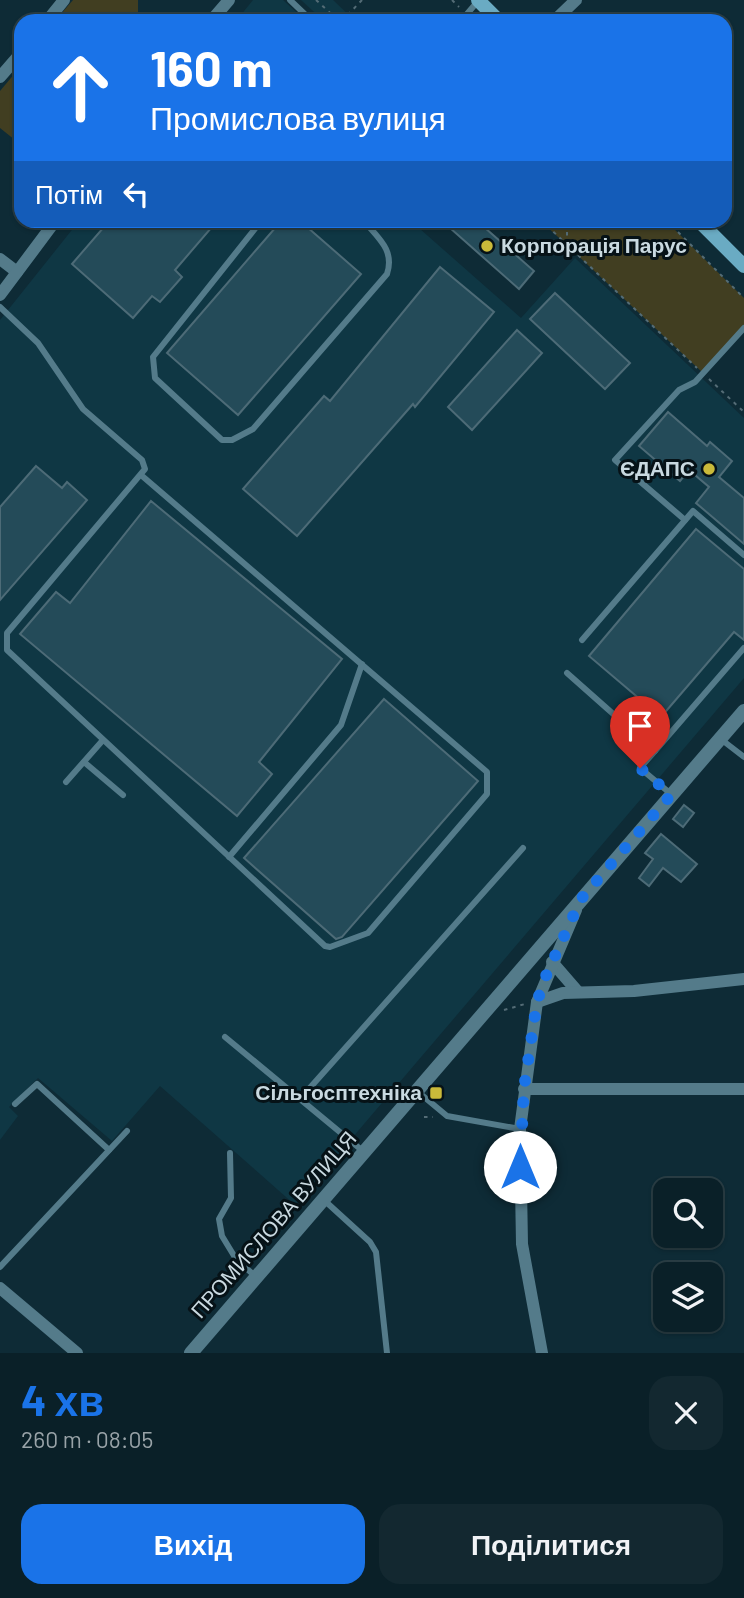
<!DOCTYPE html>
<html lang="uk">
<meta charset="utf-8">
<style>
:root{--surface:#0a2028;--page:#132830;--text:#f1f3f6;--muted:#99a3a8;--line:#2a3e45;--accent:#1a73e8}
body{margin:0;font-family:Barlow,sans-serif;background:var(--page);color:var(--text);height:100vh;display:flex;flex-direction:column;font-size:26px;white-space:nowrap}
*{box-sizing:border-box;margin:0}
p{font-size:23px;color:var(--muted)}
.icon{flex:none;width:38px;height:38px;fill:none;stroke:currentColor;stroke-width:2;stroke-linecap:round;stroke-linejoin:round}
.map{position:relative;height:1353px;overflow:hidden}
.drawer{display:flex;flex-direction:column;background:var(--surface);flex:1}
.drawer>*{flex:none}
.banner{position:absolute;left:14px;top:14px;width:718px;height:214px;border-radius:21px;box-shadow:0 2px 5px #0004,0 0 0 2px var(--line);background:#1a73e8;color:#fff;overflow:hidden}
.buttons{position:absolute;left:653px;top:1178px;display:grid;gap:14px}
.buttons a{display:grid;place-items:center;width:70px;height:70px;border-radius:14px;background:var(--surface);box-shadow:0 2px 5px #0004,0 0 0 2px var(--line);font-size:35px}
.pin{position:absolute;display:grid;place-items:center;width:60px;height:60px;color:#fff;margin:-72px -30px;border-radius:50% 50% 50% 0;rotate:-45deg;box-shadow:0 0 7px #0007}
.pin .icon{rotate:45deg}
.me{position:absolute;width:77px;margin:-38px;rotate:0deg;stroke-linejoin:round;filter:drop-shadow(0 0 5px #0008)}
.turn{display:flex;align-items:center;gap:24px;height:147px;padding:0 21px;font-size:32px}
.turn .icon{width:91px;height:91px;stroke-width:2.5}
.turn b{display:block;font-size:49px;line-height:60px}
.then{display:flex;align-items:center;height:66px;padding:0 21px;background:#0003;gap:14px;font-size:26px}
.round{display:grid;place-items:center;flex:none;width:74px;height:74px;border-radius:21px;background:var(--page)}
.head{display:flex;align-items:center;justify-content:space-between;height:119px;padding:0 21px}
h1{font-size:42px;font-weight:700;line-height:52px;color:var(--accent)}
.cta{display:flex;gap:14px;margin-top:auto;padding:14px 21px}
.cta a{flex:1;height:80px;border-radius:21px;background:var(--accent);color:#fff;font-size:28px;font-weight:700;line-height:80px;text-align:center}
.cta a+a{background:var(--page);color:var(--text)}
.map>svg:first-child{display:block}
</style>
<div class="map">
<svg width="744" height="1353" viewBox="0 0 744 1353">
<rect width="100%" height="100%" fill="#0e2b36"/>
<!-- built -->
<g fill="#0f3744">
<polygon points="253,0 283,0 306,21 236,21"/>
<polygon points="301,0 333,0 355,21 324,21"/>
<polygon points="79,221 411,221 521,318 575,258 744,418 744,678 295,1205 160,1086 112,1141 38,1078 9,1107 18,1116 0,1140 0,320"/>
</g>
<!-- green -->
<g fill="#413e21">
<polygon points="73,0 138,0 138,14 128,16 128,21 55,21"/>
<polygon points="21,66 21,133 15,140 0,128 0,91"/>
<polygon points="541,221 666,221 744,298 744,328 703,373"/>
</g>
<!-- building -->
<g fill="#244b59" stroke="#4d6b77" stroke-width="2">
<polygon points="110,220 218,220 175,270 182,277 160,302 152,296 133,318 72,264"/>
<polygon points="282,220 299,220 361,274 238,415 167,353"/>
<polygon points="441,220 476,220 534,271 519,289"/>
<polygon points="440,267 494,312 415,407 413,404 297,536 243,489 324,396 330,401"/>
<polygon points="555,293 630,363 605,389 530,319"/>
<polygon points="517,330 542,353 472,430 448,407"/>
<polygon points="668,412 707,446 710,442 732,461 719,477 744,498 744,544 696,503 709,487 689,470 680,481 639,446"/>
<polygon points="36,466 62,488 67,482 87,500 0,600 0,507"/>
<polygon points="151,501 342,659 259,762 272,774 237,816 20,634 56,592 70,603"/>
<polygon points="696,529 744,569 744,640 734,632 661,717 589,656"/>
<polygon points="384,699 478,781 342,937 336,939 244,858"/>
<polygon points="684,805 694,813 683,827 673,819"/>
<polygon points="661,834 697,864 681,882 663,868 649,886 639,878 653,859 645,853"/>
</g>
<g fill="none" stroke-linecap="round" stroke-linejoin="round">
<!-- path -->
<g stroke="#546c76" stroke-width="2" stroke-dasharray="3.5 5" stroke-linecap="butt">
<polyline points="316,0 339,21"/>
<polyline points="452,0 459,7"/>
<polyline points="342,21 362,0"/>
<polyline points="541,220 697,368"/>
<polyline points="666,220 744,298"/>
<polyline points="567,244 567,220"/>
<polyline points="709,379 744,412"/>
<polyline points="504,1010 525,1004"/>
<polyline points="424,1117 433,1117"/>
</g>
<!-- service -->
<g stroke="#547b8a" stroke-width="6">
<polyline points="290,0 312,21"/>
<polyline points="461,21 478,1"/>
<path d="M 262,220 L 153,357 L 155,378 L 222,440 L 232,440 L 253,429 L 387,274 C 395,250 378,238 363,220"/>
<polyline points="0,307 38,343 83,409 142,460 145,469 7,633 7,650 325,946 330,947 368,933 487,794 487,772 141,475"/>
<polyline points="685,520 615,460 679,390 695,382 744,328"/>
<polyline points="582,640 693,511 744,555"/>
<polyline points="567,673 655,751 640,768 671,794"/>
<polyline points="722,740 744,757"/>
<polyline points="655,751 744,648"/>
<polyline points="84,762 123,795"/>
<polyline points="66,782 103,740"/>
<polyline points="229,857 341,725 362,664"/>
<polyline points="225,1037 364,1152"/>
<polyline points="417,1091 447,1116 520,1129"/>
<polyline points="300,1099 523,848"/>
<polyline points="15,1104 37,1084 109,1150"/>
<polyline points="230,1153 231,1198 219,1219 222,1236 236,1259 255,1276"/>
<polyline points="325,1201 370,1242 376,1252 387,1353"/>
<polyline points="0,1267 127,1131"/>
</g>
<!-- minor -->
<g stroke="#547b8a" stroke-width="12">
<polyline points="47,21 64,0"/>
<polyline points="211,21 229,0"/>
<polyline points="554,21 576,0"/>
<polyline points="0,77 21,53"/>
<polyline points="0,259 17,272"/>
<polyline points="0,295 56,220"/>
<polyline points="552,962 578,992"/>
<polyline points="537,1002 563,993 634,991 744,979"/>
<polyline points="524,1089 744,1089"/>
<polyline points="0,1288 77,1353"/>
<polyline points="542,1353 522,1244 520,1129 537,1002 576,910"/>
</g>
<!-- tertiary -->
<polyline stroke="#547b8a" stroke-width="14" points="191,1353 744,711"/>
<!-- secondary -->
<g stroke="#6aabc3" stroke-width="14">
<polyline points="478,0 499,21"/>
<polyline points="698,220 744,266"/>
</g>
</g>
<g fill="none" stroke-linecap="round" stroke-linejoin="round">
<!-- route -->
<polyline stroke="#1a73e8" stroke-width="12" stroke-dasharray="0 21.6" points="520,1167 524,1088 537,1002 545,978 581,899 671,795 640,768"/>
</g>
<!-- markers -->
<g fill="#caba3a" stroke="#061217" stroke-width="2.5">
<circle cx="487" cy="246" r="7"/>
<circle cx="709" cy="469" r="7"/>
<rect x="429" y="1086" width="14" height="14" rx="3.5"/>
</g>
<g text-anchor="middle" stroke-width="6" stroke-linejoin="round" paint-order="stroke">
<!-- poi labels -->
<g font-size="21" font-weight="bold" fill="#c9d9e0" stroke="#061217" text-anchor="end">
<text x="501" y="253" text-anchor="start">Корпорація Парус</text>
<text x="695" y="476">ЄДАПС</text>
<text x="422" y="1100">Сільгосптехніка</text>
</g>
<!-- street labels -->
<g font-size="21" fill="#c9d9e0" stroke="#061217">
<text transform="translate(274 1225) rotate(-49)" y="7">ПРОМИСЛОВА ВУЛИЦЯ</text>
</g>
</g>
</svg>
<div class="buttons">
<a><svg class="icon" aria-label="search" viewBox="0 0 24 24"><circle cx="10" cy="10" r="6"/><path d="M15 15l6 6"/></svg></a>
<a><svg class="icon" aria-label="layers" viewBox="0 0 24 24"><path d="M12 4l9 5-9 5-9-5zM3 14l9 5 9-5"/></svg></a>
</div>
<div class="pin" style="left:640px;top:768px;background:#d93025"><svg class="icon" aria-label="arrive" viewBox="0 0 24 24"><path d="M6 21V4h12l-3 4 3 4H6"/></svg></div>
<svg class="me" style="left:520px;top:1167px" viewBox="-20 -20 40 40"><circle r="19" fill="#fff"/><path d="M0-13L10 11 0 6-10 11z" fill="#1a73e8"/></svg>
<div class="banner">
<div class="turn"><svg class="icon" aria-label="ahead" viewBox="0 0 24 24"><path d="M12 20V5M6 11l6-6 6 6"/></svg><div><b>160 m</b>Промислова вулиця</div></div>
<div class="then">Потім<svg class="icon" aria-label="left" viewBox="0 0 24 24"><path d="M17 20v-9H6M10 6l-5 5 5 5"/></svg></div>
</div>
</div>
<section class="drawer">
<div class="head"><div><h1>4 хв</h1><p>260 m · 08:05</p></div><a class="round"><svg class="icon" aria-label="close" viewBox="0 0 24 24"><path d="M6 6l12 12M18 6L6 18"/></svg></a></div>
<div class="cta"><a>Вихід</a><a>Поділитися</a></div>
</section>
